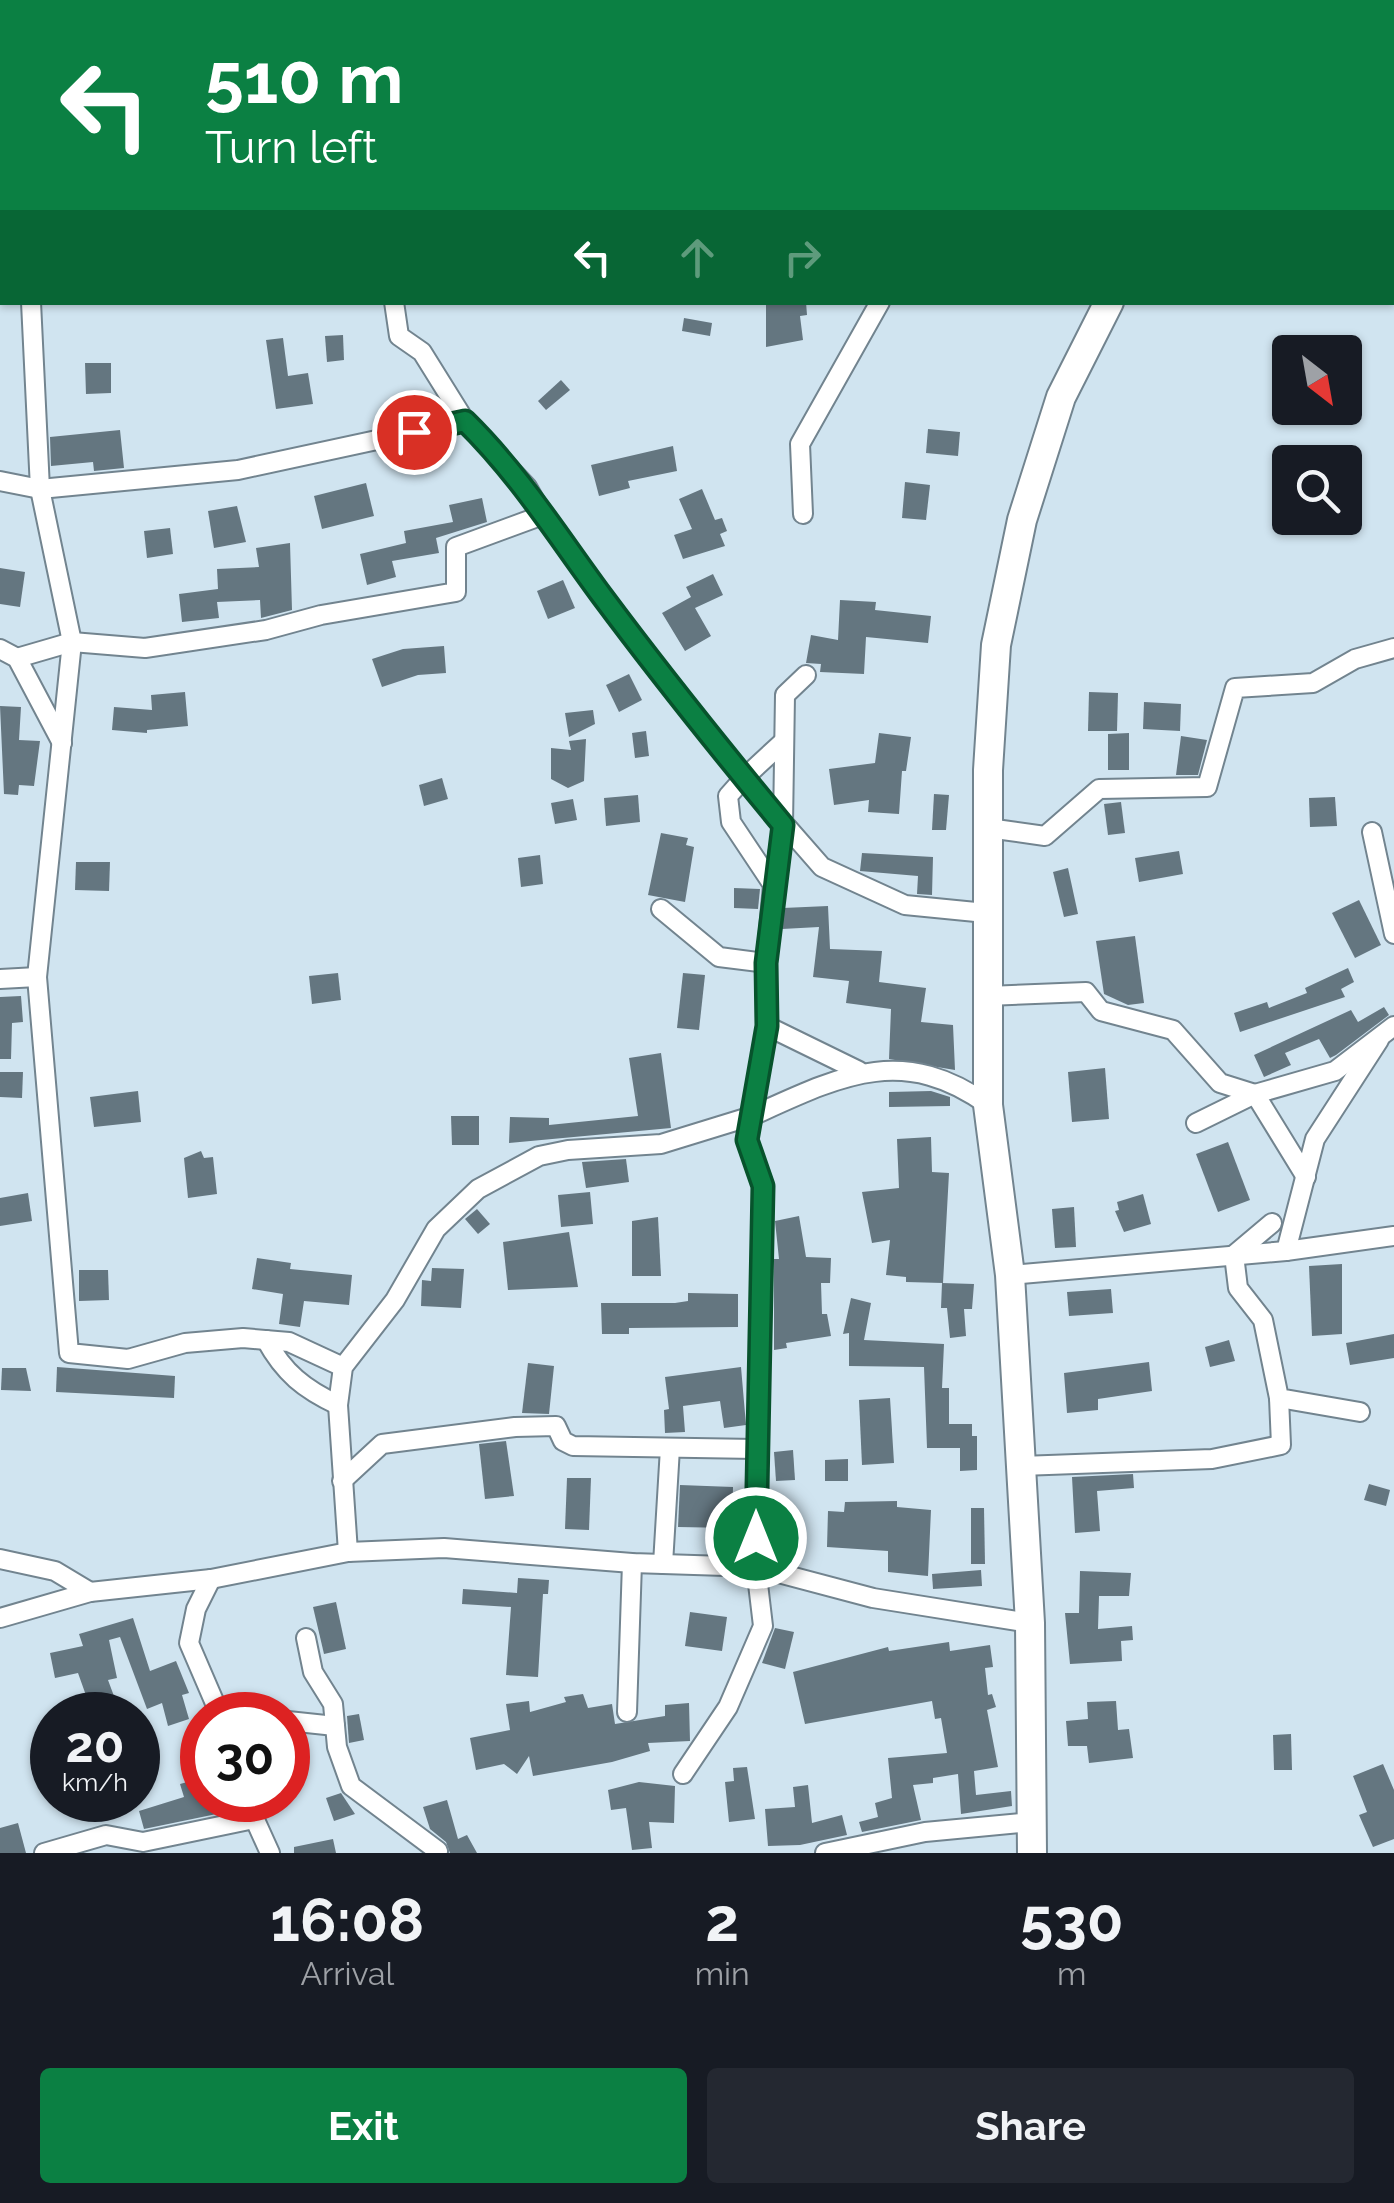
<!DOCTYPE html>
<style>
:root{--surface:#171b24;--page:#242831;--text:#f1f3f6;--muted:#9ea1a6;--accent:#0b8043}
body{margin:0;font-family:Raleway,sans-serif;background:var(--page);color:var(--text);height:100vh;display:flex;flex-direction:column;font-size:38px;white-space:nowrap}
*{box-sizing:border-box;margin:0}
p{font-size:32px;color:var(--muted)}
.icon{flex:none;width:55px;height:55px;fill:none;stroke:currentColor;stroke-width:2;stroke-linecap:round;stroke-linejoin:round}
.map{position:relative;height:1853px;overflow:hidden}
.details{display:flex;flex-direction:column;background:var(--surface);flex:1}
.details>*{flex:none}
.banner{position:absolute;left:0px;top:0px;width:1395px;height:305px;box-shadow:0 2px 8px #0004;background:#0b8043;color:#fff;overflow:hidden}
.needle{width:65px;rotate:149deg}
.controls{position:absolute;left:1272px;top:335px;display:grid;gap:20px}
.controls a{display:grid;place-items:center;width:90px;height:90px;border-radius:10px;background:var(--surface);box-shadow:0 2px 8px #0004;font-size:50px}
.speed{position:absolute;left:30px;top:1692px;display:flex;gap:20px;font-size:50px;font-weight:700;text-align:center}
.speed>*{display:grid;place-content:center;width:130px;height:130px;border-radius:50%;background:var(--surface);box-shadow:0 2px 8px #0004;line-height:1}
.speed small{font-size:25px;font-weight:400}
.speed .limit{border:15px solid #d22;background:#fff;color:#111}
.pin{position:absolute;display:grid;place-items:center;width:85px;height:85px;color:#fff;margin:-42px;border:5px solid #fff;border-radius:50%;box-shadow:0 2px 10px #0007}
.me{position:absolute;width:110px;margin:-55px;rotate:0deg;stroke-linejoin:round;filter:drop-shadow(0 0 8px #0008)}
.turn{display:flex;align-items:center;gap:35px;height:210px;padding:0 40px;font-size:45px}
.turn .icon{width:130px;height:130px;stroke-width:2.5}
.turn b{display:block;font-size:70px;line-height:85px}
.lanes{display:flex;align-items:center;height:95px;padding:0 40px;background:#0003;justify-content:center;gap:50px;direction:ltr}
.lanes .off{opacity:.35}
.eta{display:flex;justify-content:space-evenly;align-items:center;height:170px;text-align:center}
.eta b{font-size:60px;font-weight:700;line-height:70px}
.primary-button{display:flex;gap:20px;margin-top:auto;padding:20px 40px}
.primary-button a{flex:1;height:115px;border-radius:10px;background:var(--accent);color:#fff;font-size:40px;font-weight:700;line-height:115px;text-align:center}
.primary-button a+a{background:var(--page);color:var(--text)}
.map>svg:first-child{display:block}
</style>
<div class="map">
<svg width="1394" height="1853" viewBox="0 0 1394 1853">
<rect width="100%" height="100%" fill="#d0e4f0"/>
<!-- building -->
<g fill="#647680">
<polygon points="766,302 806,302 807,315 800,316 803,340 766,347"/>
<polygon points="684,318 712,323 710,336 682,331"/>
<polygon points="343,335 344,360 327,362 325,336"/>
<polygon points="283,338 288,376 308,373 313,404 276,409 266,340"/>
<polygon points="85,363 111,363 111,393 86,394"/>
<polygon points="561,380 570,390 546,410 538,401"/>
<polygon points="928,429 960,432 958,456 926,453"/>
<polygon points="120,430 124,468 94,471 93,462 51,466 50,437"/>
<polygon points="673,446 677,471 628,481 630,488 599,496 591,465"/>
<polygon points="905,482 930,485 926,520 902,518"/>
<polygon points="366,483 374,516 322,529 314,496"/>
<polygon points="702,489 715,520 722,518 727,531 720,534 725,546 683,559 674,535 692,529 679,499"/>
<polygon points="482,498 487,522 436,538 439,553 392,561 396,577 367,585 360,554 406,543 404,531 453,522 449,505"/>
<polygon points="237,506 246,542 214,548 208,511"/>
<polygon points="170,528 173,554 147,558 144,531"/>
<polygon points="290,543 292,610 261,618 260,600 217,602 219,618 182,622 179,594 218,589 217,569 259,567 256,548"/>
<polygon points="0,568 25,572 20,607 0,604"/>
<polygon points="713,574 723,595 695,608 711,636 685,651 662,613 691,597 686,587"/>
<polygon points="563,580 575,608 548,619 537,591"/>
<polygon points="840,600 876,602 875,610 931,616 928,643 866,637 864,674 820,672 821,664 806,663 811,635 838,640"/>
<polygon points="444,646 446,673 418,675 382,687 372,659 403,649"/>
<polygon points="629,674 642,700 619,712 606,685"/>
<polygon points="185,692 188,726 147,730 147,733 112,730 114,707 152,710 151,695"/>
<polygon points="1089,692 1118,693 1117,731 1088,731"/>
<polygon points="1144,702 1181,704 1180,731 1143,729"/>
<polygon points="0,706 21,707 19,740 40,741 34,786 19,785 18,795 4,794"/>
<polygon points="593,710 595,724 569,737 565,713"/>
<polygon points="646,731 649,756 635,758 632,733"/>
<polygon points="879,733 911,737 906,771 902,771 899,814 868,812 869,800 834,805 829,769 875,763"/>
<polygon points="1129,733 1129,770 1108,770 1108,734"/>
<polygon points="1181,736 1207,740 1198,775 1176,775"/>
<polygon points="586,739 584,781 568,788 551,779 551,748 571,750 569,741"/>
<polygon points="442,778 448,799 424,806 419,785"/>
<polygon points="934,794 949,795 946,830 932,830"/>
<polygon points="638,795 640,822 606,826 604,798"/>
<polygon points="1335,797 1337,826 1310,827 1309,798"/>
<polygon points="573,799 577,820 555,824 551,803"/>
<polygon points="1121,802 1125,833 1108,835 1104,804"/>
<polygon points="661,833 688,838 686,845 694,847 685,902 648,895"/>
<polygon points="1179,851 1183,874 1139,882 1135,858"/>
<polygon points="862,853 933,857 932,895 917,894 918,876 860,871"/>
<polygon points="540,855 543,884 521,887 518,858"/>
<polygon points="76,862 110,862 109,891 75,890"/>
<polygon points="1068,868 1078,914 1064,917 1053,872"/>
<polygon points="734,888 760,889 758,909 734,908"/>
<polygon points="1359,900 1381,945 1355,958 1332,913"/>
<polygon points="828,906 830,949 882,951 879,982 926,988 921,1022 953,1025 955,1070 889,1059 891,1009 846,1003 849,981 813,977 819,927 782,929 783,908"/>
<polygon points="1135,936 1144,1003 1128,1005 1104,994 1096,941"/>
<polygon points="1348,968 1354,982 1341,989 1345,997 1240,1032 1234,1013 1267,1002 1269,1008 1307,993 1305,988"/>
<polygon points="338,973 341,1000 312,1004 309,976"/>
<polygon points="683,973 705,975 699,1030 677,1028"/>
<polygon points="21,996 23,1022 12,1023 11,1059 0,1059 0,997"/>
<polygon points="1384,1007 1389,1015 1336,1055 1330,1058 1319,1039 1285,1053 1291,1065 1264,1077 1254,1055 1351,1010 1358,1022"/>
<polygon points="661,1053 671,1128 509,1143 510,1117 549,1118 549,1125 638,1116 629,1058"/>
<polygon points="1105,1068 1109,1119 1072,1122 1068,1072"/>
<polygon points="0,1072 23,1072 22,1098 0,1097"/>
<polygon points="138,1091 141,1122 94,1127 90,1097"/>
<polygon points="931,1091 950,1097 950,1106 889,1107 889,1092"/>
<polygon points="451,1116 479,1116 479,1145 452,1145"/>
<polygon points="931,1137 932,1172 949,1173 943,1283 906,1282 906,1277 886,1275 890,1240 872,1243 862,1192 899,1188 897,1139"/>
<polygon points="1228,1142 1250,1200 1218,1212 1196,1154"/>
<polygon points="201,1151 204,1158 213,1157 217,1194 188,1198 184,1158"/>
<polygon points="626,1159 629,1182 586,1188 582,1162"/>
<polygon points="590,1192 593,1224 561,1227 558,1195"/>
<polygon points="28,1193 32,1221 0,1226 0,1198"/>
<polygon points="1143,1194 1151,1224 1124,1232 1115,1211 1119,1210 1117,1202"/>
<polygon points="1074,1207 1076,1247 1055,1248 1052,1209"/>
<polygon points="477,1209 490,1224 478,1234 465,1219"/>
<polygon points="799,1216 806,1257 831,1258 830,1283 821,1283 822,1314 827,1314 831,1336 786,1343 787,1348 774,1350 774,1259 779,1259 775,1221"/>
<polygon points="658,1217 661,1276 632,1276 632,1221"/>
<polygon points="569,1232 578,1287 508,1290 503,1242"/>
<polygon points="257,1258 291,1263 290,1269 352,1275 349,1305 304,1301 300,1327 279,1324 283,1294 252,1289"/>
<polygon points="1342,1264 1342,1334 1312,1336 1309,1266"/>
<polygon points="432,1268 464,1269 461,1308 421,1306 422,1280 431,1281"/>
<polygon points="79,1270 108,1270 109,1300 79,1301"/>
<polygon points="942,1283 974,1284 972,1309 964,1309 966,1336 950,1338 947,1308 941,1308"/>
<polygon points="1111,1289 1113,1313 1069,1316 1067,1292"/>
<polygon points="688,1293 738,1294 738,1327 629,1328 629,1334 602,1334 601,1303 675,1303 688,1301"/>
<polygon points="851,1298 871,1303 864,1340 944,1344 942,1388 949,1388 949,1424 972,1424 972,1436 977,1436 977,1470 960,1471 960,1448 927,1448 924,1367 849,1366 849,1333 843,1334"/>
<polygon points="1394,1334 1394,1358 1350,1365 1346,1343"/>
<polygon points="1229,1340 1235,1361 1210,1367 1205,1347"/>
<polygon points="1149,1362 1152,1391 1098,1399 1098,1410 1067,1413 1064,1373"/>
<polygon points="528,1363 554,1366 549,1414 522,1413"/>
<polygon points="57,1367 175,1376 174,1398 56,1392"/>
<polygon points="741,1367 746,1425 724,1428 720,1401 683,1406 685,1432 665,1433 664,1410 669,1409 665,1377"/>
<polygon points="2,1368 26,1368 31,1391 1,1390"/>
<polygon points="890,1398 894,1463 862,1465 859,1400"/>
<polygon points="506,1441 514,1496 485,1499 479,1444"/>
<polygon points="793,1450 795,1480 776,1481 774,1452"/>
<polygon points="848,1459 848,1481 825,1481 825,1460"/>
<polygon points="1133,1474 1134,1488 1097,1491 1100,1531 1075,1533 1072,1477"/>
<polygon points="567,1478 591,1478 589,1530 565,1529"/>
<polygon points="1369,1484 1390,1490 1386,1506 1364,1500"/>
<polygon points="680,1485 733,1487 732,1528 678,1527"/>
<polygon points="897,1501 897,1507 931,1510 928,1576 888,1572 888,1551 827,1547 828,1511 844,1512 845,1502"/>
<polygon points="971,1508 984,1508 985,1564 971,1564"/>
<polygon points="981,1570 982,1586 933,1589 932,1574"/>
<polygon points="1080,1571 1131,1573 1129,1596 1099,1596 1098,1629 1132,1626 1133,1640 1121,1641 1122,1661 1070,1664 1065,1613 1079,1613"/>
<polygon points="518,1578 549,1580 548,1594 543,1594 538,1677 506,1675 511,1607 462,1604 463,1589 517,1593"/>
<polygon points="336,1602 346,1649 324,1654 313,1607"/>
<polygon points="690,1612 727,1617 722,1651 685,1646"/>
<polygon points="133,1618 150,1671 176,1661 189,1693 182,1695 189,1719 168,1726 162,1703 147,1709 120,1637 109,1640 117,1678 108,1680 121,1715 93,1715 78,1673 55,1678 50,1653 83,1646 79,1634"/>
<polygon points="775,1628 794,1632 785,1669 762,1663"/>
<polygon points="949,1642 950,1651 990,1645 993,1667 985,1668 988,1695 992,1694 996,1707 987,1710 998,1767 974,1771 976,1795 1011,1791 1012,1806 961,1814 958,1774 933,1778 933,1783 913,1785 921,1820 862,1832 859,1822 878,1817 875,1803 892,1798 888,1758 947,1753 941,1718 935,1719 932,1701 805,1724 793,1672 888,1647 889,1651"/>
<polygon points="583,1694 588,1708 612,1704 615,1724 665,1716 665,1705 689,1703 690,1741 648,1743 650,1751 612,1762 533,1776 529,1756 517,1774 504,1764 476,1770 470,1738 510,1730 506,1704 529,1701 530,1712 566,1702 564,1697"/>
<polygon points="1116,1701 1118,1730 1129,1729 1133,1758 1089,1763 1087,1746 1068,1746 1066,1721 1088,1719 1087,1702"/>
<polygon points="359,1714 364,1740 349,1743 347,1716"/>
<polygon points="1291,1734 1292,1770 1274,1770 1273,1735"/>
<polygon points="1383,1764 1394,1790 1394,1839 1373,1847 1359,1815 1367,1812 1353,1776"/>
<polygon points="747,1767 755,1819 729,1822 725,1782 734,1781 733,1768"/>
<polygon points="202,1778 202,1804 227,1800 231,1811 144,1829 139,1811 184,1797 180,1784"/>
<polygon points="639,1782 675,1786 674,1823 649,1822 652,1848 632,1850 626,1808 611,1810 608,1790"/>
<polygon points="808,1785 812,1823 842,1815 847,1835 800,1845 768,1846 765,1809 795,1807 793,1787"/>
<polygon points="341,1793 355,1814 334,1821 326,1798"/>
<polygon points="447,1800 458,1839 467,1835 477,1853 450,1853 446,1842 430,1829 423,1807"/>
<polygon points="18,1823 26,1853 0,1853 0,1828"/>
<polygon points="333,1839 336,1853 294,1853 294,1847"/>
</g>
<g fill="none" stroke-linecap="round" stroke-linejoin="round">
<defs>
<g id="street">
<polyline points="3,0 3,2"/>
<polyline points="304,2 309,0"/>
<polyline points="0,155 2,155"/>
<polyline points="31,302 40,489 72,642 37,977 69,1353 128,1359 185,1343 243,1338 289,1342 343,1367"/>
<polyline points="394,302 399,336 422,352 465,421 527,487 543,515 653,664 744,778 728,796 731,822 773,885 766,963"/>
<polyline points="0,481 40,489 238,470 465,421"/>
<polyline points="803,514 800,444 880,302"/>
<polyline points="0,649 17,658 62,743"/>
<polyline points="17,658 72,642 145,648 266,630 321,615 456,592 456,547 543,515"/>
<polyline points="784,741 744,778 822,867 905,905 986,913"/>
<polyline points="988,828 1045,836 1099,789 1207,787 1235,688 1313,683 1355,659 1394,648"/>
<polyline points="1372,832 1394,934"/>
<polyline points="773,885 783,825 785,695 806,675"/>
<polyline points="661,909 719,957 766,963 767,1026 859,1071"/>
<polyline points="0,979 37,977"/>
<polyline points="987,996 1086,992 1101,1011 1173,1030 1220,1083 1255,1094 1306,1177"/>
<polyline points="1196,1123 1255,1094 1335,1071 1394,1026"/>
<polyline points="1272,1223 1234,1255 1238,1288 1263,1320 1279,1398 1360,1412"/>
<polyline points="1286,1251 1315,1139 1379,1040"/>
<polyline points="1010,1275 1286,1251 1394,1236"/>
<path d="M 266,1340 C 284,1373 304,1389 338,1405"/>
<polyline points="1021,1466 1212,1459 1281,1445 1279,1398"/>
<polyline points="342,1481 382,1444 515,1427 556,1426 563,1441 573,1446 756,1449"/>
<polyline points="348,1552 338,1405 343,1367 395,1300 436,1229 478,1189 539,1156 568,1150 661,1144 752,1116 767,1026"/>
<polyline points="0,1559 55,1571 90,1592"/>
<polyline points="663,1564 670,1448"/>
<polyline points="211,1579 196,1609 189,1643 220,1715"/>
<polyline points="0,1618 90,1592 211,1579 348,1552 444,1548 632,1563 756,1567 873,1598 1030,1623"/>
<polyline points="306,1638 313,1672 333,1704 337,1747 351,1786 438,1851"/>
<polyline points="219,1706 245,1715"/>
<polyline points="627,1712 632,1563"/>
<polyline points="288,1721 335,1726"/>
<path d="M 683,1774 L 728,1707 L 763,1626 L 756,1567 L 763,1186 L 747,1140 L 752,1116 C 838,1077 902,1043 988,1105"/>
<polyline points="246,1800 270,1853"/>
<polyline points="44,1853 106,1835 143,1842 254,1819"/>
<polyline points="825,1853 925,1832 1032,1822"/>
</g>
<g id="secondary">
<polyline points="1288,2 1290,0"/>
<polyline points="1032,1853 1030,1623 1010,1275 988,1105 988,770 996,645 1022,520 1061,397 1109,302"/>
</g>
</defs>
<!-- street casing -->
<use href="#street" stroke="#72848f" stroke-width="22"/>
<!-- secondary casing -->
<use href="#secondary" stroke="#72848f" stroke-width="32"/>
<!-- street -->
<use href="#street" stroke="#fff" stroke-width="18"/>
<!-- secondary -->
<use href="#secondary" stroke="#fff" stroke-width="28"/>
</g>
<g fill="none" stroke-linecap="round" stroke-linejoin="round">
<defs>
<path id="route" d="M 414,432 L 465,421 C 519,474 557,535 602,596 C 660,674 721,750 783,825 L 766,963 L 767,1026 L 747,1140 L 763,1186 L 756,1538"/>
</defs>
<!-- route casing -->
<use href="#route" stroke="#07532c" stroke-width="25"/>
<!-- route -->
<use href="#route" stroke="#0b8043" stroke-width="18"/>
</g>
</svg>
<div class="controls">
<a><svg class="needle" viewBox="-14 -14 28 28"><path d="M0-13l5 13h-10z" fill="#e53935"/><path d="M0 13l5-13h-10z" fill="#9ea1a6"/></svg></a>
<a><svg class="icon" aria-label="search" viewBox="0 0 24 24"><circle cx="10" cy="10" r="6"/><path d="M15 15l6 6"/></svg></a>
</div>
<div class="speed"><div>20<small>km/h</small></div><div class="limit">30</div></div>
<div class="pin" style="left:414px;top:432px;background:#d93025"><svg class="icon" aria-label="arrive" viewBox="0 0 24 24"><path d="M6 21V4h12l-3 4 3 4H6"/></svg></div>
<svg class="me" style="left:756px;top:1538px" viewBox="-20 -20 40 40"><circle r="17" fill="#0b8043" stroke="#fff" stroke-width="3"/><path d="M0-11L8 9 0 5-8 9z" fill="#fff"/></svg>
<div class="banner">
<div class="turn"><svg class="icon" aria-label="left" viewBox="0 0 24 24"><path d="M17 20v-9H6M10 6l-5 5 5 5"/></svg><div><b>510 m</b>Turn left</div></div>
<div class="lanes"><svg class="icon" aria-label="left" viewBox="0 0 24 24"><path d="M17 20v-9H6M10 6l-5 5 5 5"/></svg><svg class="icon off" aria-label="ahead" viewBox="0 0 24 24"><path d="M12 20V5M6 11l6-6 6 6"/></svg><svg class="icon off" aria-label="right" viewBox="0 0 24 24"><path d="M7 20v-9h11M14 6l5 5-5 5"/></svg></div>
</div>
</div>
<section class="details">
<div class="eta">
<div><b>16:08</b><p>Arrival</p></div>
<div><b>2</b><p>min</p></div>
<div><b>530</b><p>m</p></div>
</div>
<div class="primary-button"><a>Exit</a><a>Share</a></div>
</section>
